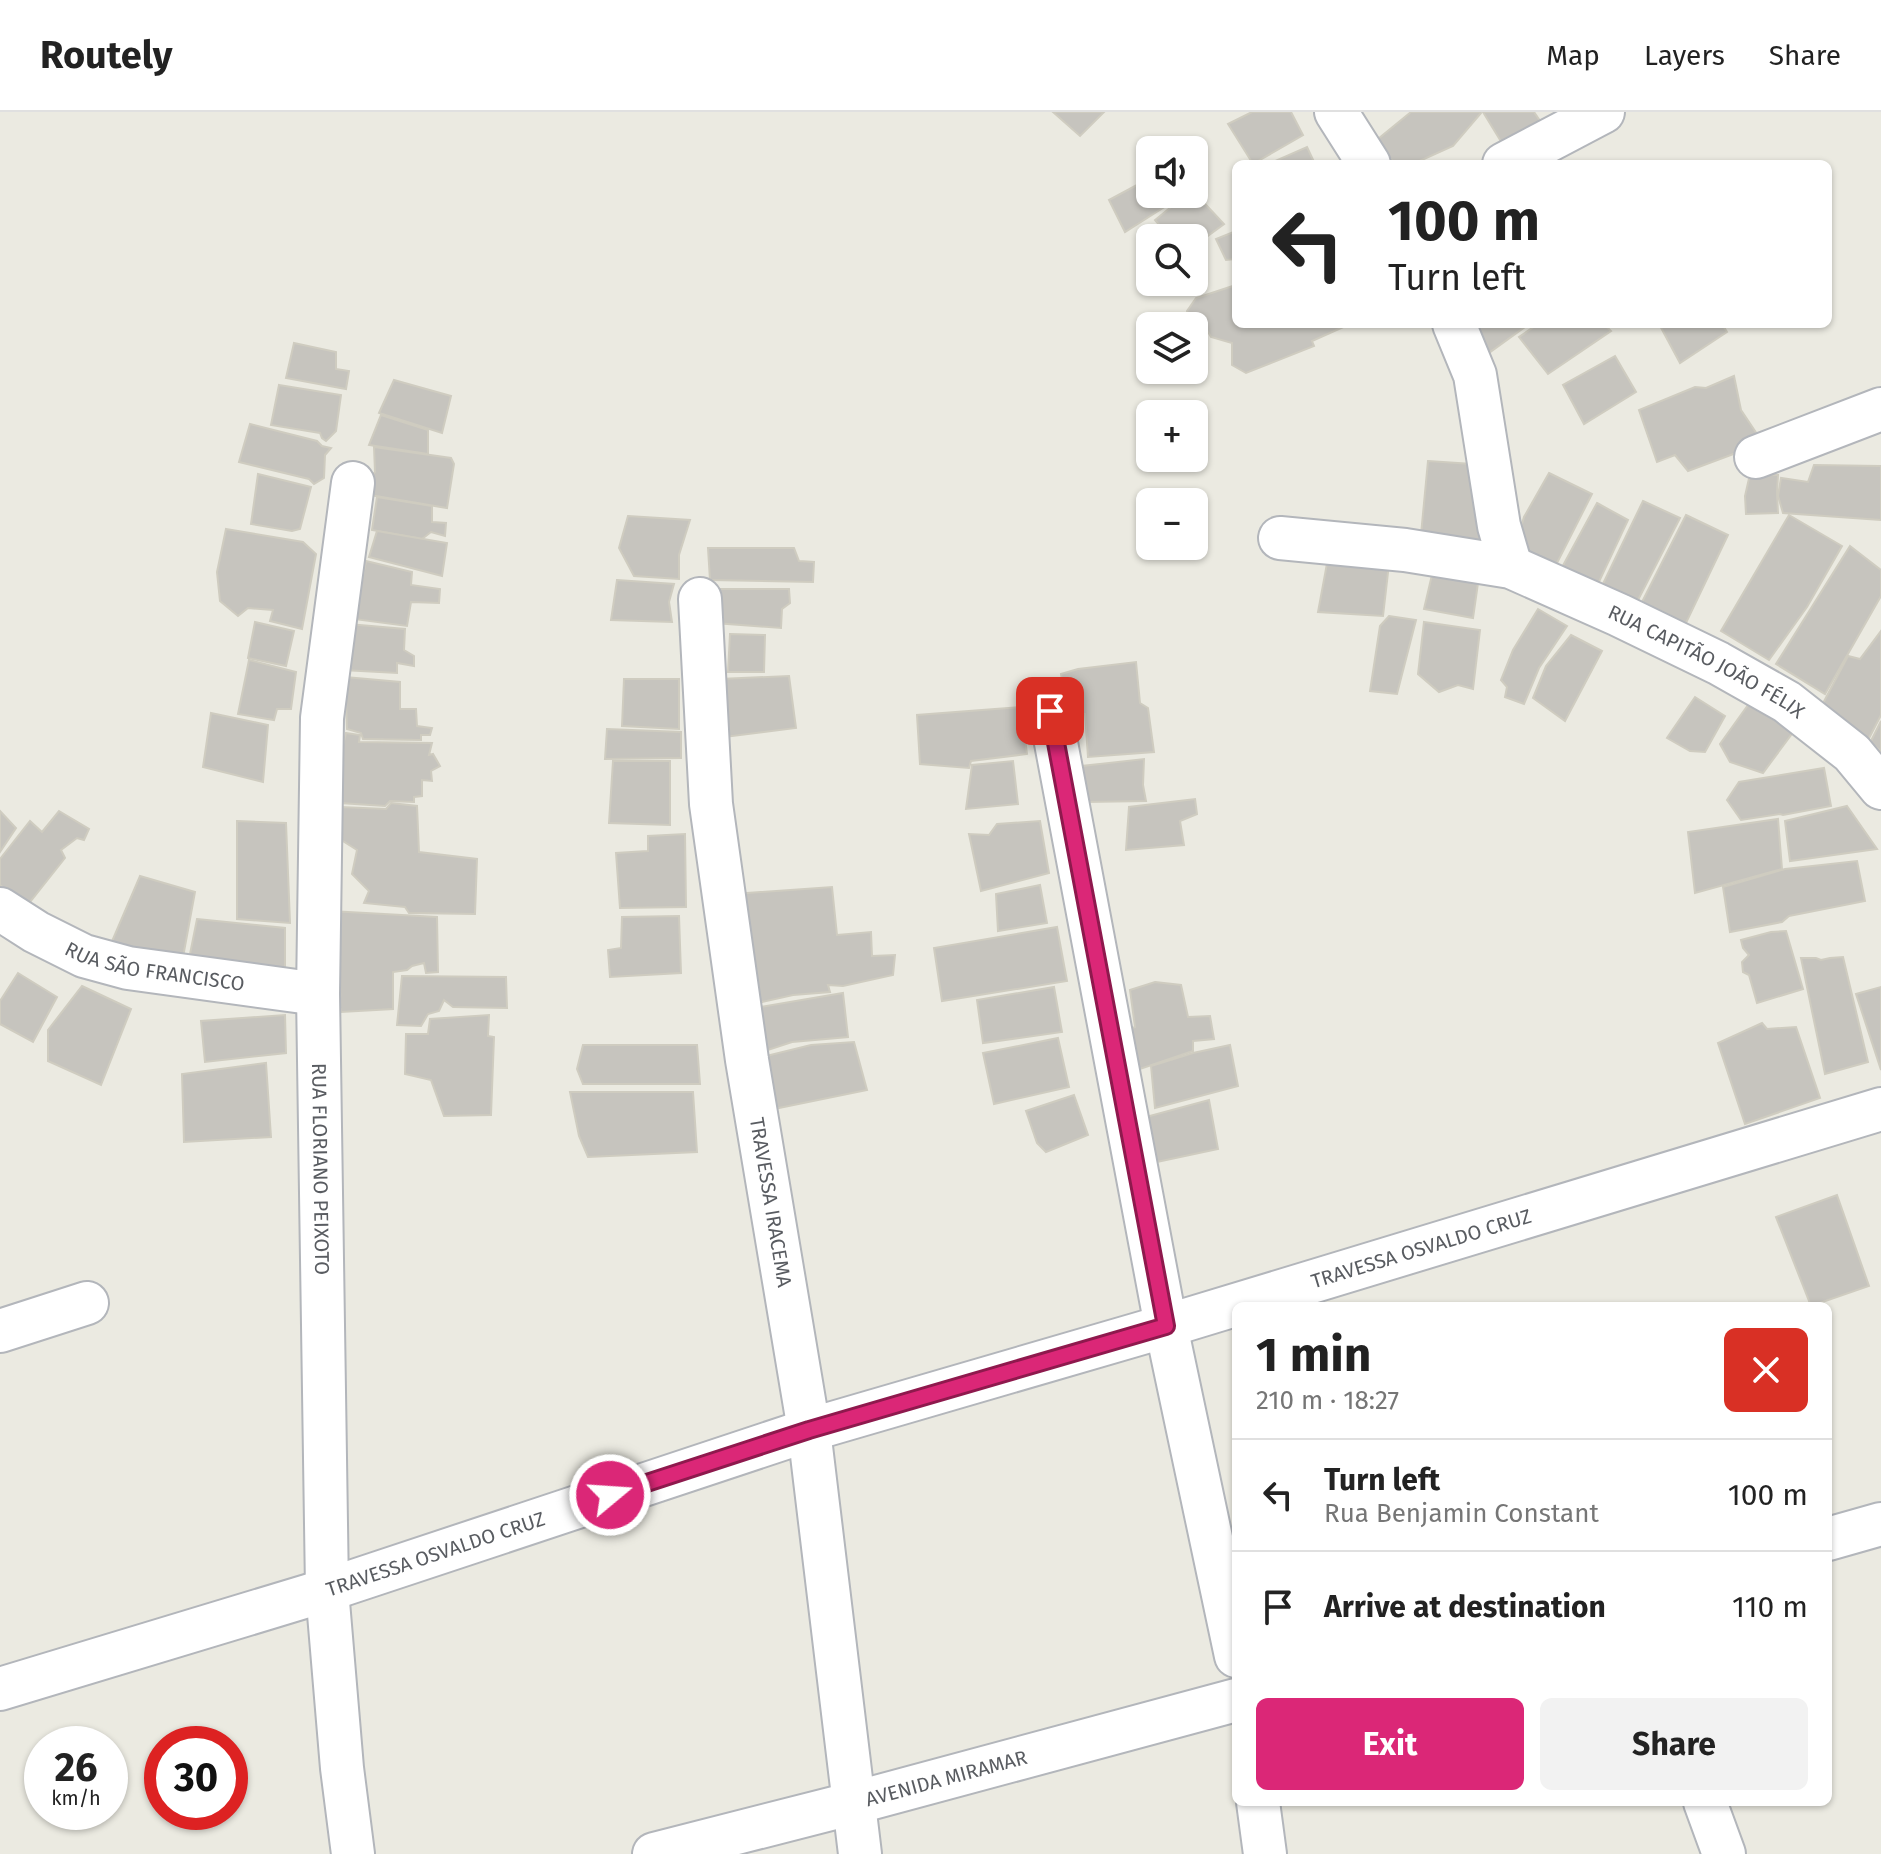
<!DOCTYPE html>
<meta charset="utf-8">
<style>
:root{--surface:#fff;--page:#f2f2f2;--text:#222;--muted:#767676;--line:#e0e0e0;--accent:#db2777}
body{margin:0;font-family:"Fira Sans",sans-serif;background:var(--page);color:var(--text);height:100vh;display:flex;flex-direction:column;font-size:30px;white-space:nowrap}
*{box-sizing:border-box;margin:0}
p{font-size:26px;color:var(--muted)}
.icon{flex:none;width:44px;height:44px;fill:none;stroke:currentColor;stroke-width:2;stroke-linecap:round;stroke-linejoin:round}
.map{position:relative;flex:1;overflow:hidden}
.details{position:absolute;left:1232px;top:1190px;width:600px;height:504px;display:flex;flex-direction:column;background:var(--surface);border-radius:12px;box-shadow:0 2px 6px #0004}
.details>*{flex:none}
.top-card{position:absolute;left:1232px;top:48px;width:600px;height:168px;border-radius:12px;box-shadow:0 2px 6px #0004;background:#fff;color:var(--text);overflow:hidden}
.fabs{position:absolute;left:1136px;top:24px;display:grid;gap:16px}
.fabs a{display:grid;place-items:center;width:72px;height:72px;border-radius:12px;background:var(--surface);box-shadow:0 2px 6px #0004;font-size:40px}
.speed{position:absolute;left:24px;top:1614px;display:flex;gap:16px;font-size:40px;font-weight:700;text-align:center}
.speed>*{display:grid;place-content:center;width:104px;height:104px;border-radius:50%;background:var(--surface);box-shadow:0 2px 6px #0004;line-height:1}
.speed small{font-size:20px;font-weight:400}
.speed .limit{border:12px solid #d22;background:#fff;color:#111}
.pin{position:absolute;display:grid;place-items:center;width:68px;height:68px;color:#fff;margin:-34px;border-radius:16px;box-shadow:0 4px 12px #0006}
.me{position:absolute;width:88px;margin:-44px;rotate:72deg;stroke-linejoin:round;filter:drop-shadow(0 0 6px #0008)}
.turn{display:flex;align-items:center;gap:28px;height:168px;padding:0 24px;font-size:36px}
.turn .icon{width:104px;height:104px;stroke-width:2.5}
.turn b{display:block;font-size:56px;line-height:68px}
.round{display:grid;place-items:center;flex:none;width:84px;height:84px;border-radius:12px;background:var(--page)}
.overview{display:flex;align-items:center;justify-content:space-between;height:136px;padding:0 24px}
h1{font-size:48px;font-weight:700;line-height:60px}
.primary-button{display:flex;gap:16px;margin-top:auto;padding:16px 24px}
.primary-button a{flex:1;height:92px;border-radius:12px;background:var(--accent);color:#fff;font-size:32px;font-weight:700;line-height:92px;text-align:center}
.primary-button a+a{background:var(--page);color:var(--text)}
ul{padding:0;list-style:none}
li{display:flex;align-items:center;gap:24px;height:112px;padding:0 24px;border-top:2px solid var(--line)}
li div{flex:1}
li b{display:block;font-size:30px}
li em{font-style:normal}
header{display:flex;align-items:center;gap:48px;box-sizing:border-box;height:112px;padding:0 40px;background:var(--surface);border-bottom:2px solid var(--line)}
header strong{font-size:38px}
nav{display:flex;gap:44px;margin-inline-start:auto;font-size:28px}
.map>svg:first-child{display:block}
</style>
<header>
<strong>Routely</strong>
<nav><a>Map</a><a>Layers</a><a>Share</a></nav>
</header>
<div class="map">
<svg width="1881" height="1742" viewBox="0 0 1881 1742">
<rect width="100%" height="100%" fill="#ebeae1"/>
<!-- building -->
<g fill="#c6c4be" stroke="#cfccc0" stroke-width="2">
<polygon points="1053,0 1104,0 1080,24"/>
<polygon points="1252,0 1291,0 1303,23 1253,52 1228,12"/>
<polygon points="1411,0 1480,0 1481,1 1453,34 1413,52 1394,52 1378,27"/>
<polygon points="1483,0 1534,0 1547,19 1508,41"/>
<polygon points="1307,35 1315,52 1271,52 1275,49"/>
<polygon points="1150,66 1150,82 1159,82 1166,94 1125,120 1109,88"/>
<polygon points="1194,80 1224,112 1194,134 1194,126 1171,126 1155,108 1187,82 1194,82"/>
<polygon points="1236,119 1236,150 1235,147 1226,148 1216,127"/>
<polygon points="1236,173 1236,212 1350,212 1312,229 1314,234 1246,261 1232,253 1232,231 1211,225 1204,213 1194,212 1187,199 1196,186"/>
<polygon points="1462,212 1529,212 1486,243"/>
<polygon points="1538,212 1604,212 1611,219 1548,262 1519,225"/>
<polygon points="1659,212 1722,212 1727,220 1680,251"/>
<polygon points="294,231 336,240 336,257 349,259 346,277 286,266"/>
<polygon points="1615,244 1636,280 1584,312 1563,273"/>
<polygon points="1734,264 1741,298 1763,331 1688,359 1675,343 1657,350 1639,298 1695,275 1706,276"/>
<polygon points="394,268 451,284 442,321 379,301"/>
<polygon points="279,273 341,283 336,319 326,329 322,326 320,321 271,313"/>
<polygon points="381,303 428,318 428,342 369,333"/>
<polygon points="250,312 317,329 322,334 331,336 325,343 324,366 314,372 309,367 239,350"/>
<polygon points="374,335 451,346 454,352 447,396 358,381 375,360"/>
<polygon points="1428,349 1472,352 1483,440 1420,433"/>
<polygon points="1814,353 1881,354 1881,408 1783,401 1778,384 1781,366 1808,370"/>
<polygon points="1549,361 1592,382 1554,457 1515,436 1524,405"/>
<polygon points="258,362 311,375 300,417 292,419 251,412"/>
<polygon points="1750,362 1778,363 1777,381 1778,401 1746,402 1745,384"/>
<polygon points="377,385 432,394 432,410 446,411 445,424 431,420 422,427 372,418"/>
<polygon points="1643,389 1680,406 1637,490 1601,476"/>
<polygon points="1597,391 1628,408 1597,474 1560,459"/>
<polygon points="1686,403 1728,423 1686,511 1642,490"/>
<polygon points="1789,403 1842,434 1807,495 1769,548 1721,519"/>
<polygon points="628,404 690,408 679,443 679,467 634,464 619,436"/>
<polygon points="226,417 303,430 316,442 302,517 270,509 273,498 248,496 238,504 220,489 217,460"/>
<polygon points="377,419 447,431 442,464 369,445"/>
<polygon points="1850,434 1881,458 1881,484 1825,582 1776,552"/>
<polygon points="708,436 794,436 799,449 814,450 813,470 710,468"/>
<polygon points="1328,446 1389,452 1383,504 1318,500"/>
<polygon points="366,449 412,460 411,473 440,477 439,491 411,490 407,514 354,507"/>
<polygon points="1435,450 1480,457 1473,506 1424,497"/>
<polygon points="617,468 674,472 669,490 672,510 611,508"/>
<polygon points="717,477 789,477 790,491 782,497 781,516 715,511"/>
<polygon points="1538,497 1567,514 1539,556 1524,592 1505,585 1507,575 1501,568 1513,538"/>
<polygon points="1389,504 1416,508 1397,582 1370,579 1380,514"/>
<polygon points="255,510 294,519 286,554 248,546"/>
<polygon points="1424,510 1480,518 1473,577 1458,573 1439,580 1418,562"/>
<polygon points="348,512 405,517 404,538 414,544 414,554 397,551 397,561 343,558"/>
<polygon points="1881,519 1881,603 1867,630 1820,597 1848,544 1860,547"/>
<polygon points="730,522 765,523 764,560 728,560"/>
<polygon points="1571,523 1602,539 1565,609 1533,586 1546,554"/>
<polygon points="249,548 296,560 291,597 277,597 274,608 238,602"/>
<polygon points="1136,550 1140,591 1148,596 1154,640 1088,645 1085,602 1067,601 1061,562 1078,557"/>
<polygon points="789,564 796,616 725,625 720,567"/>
<polygon points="345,565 400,570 400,597 416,597 417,614 432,616 430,623 421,623 421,628 363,627 361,621 347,617"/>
<polygon points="624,567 679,567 679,617 622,614"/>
<polygon points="1695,585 1725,604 1705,640 1690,639 1667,626"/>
<polygon points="1748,593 1794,619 1763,661 1730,650 1720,632"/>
<polygon points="1021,595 1027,642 971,649 969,656 920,652 917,603"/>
<polygon points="211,601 268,613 263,670 203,655"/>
<polygon points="1881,609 1881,639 1870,631"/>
<polygon points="607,617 681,620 681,646 605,647"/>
<polygon points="346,621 360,623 359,630 432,631 429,643 433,642 440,654 431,659 432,669 422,668 422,684 414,685 414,690 390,689 385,694 340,691 337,657"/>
<polygon points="1144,647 1143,673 1146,689 1086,690 1082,654"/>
<polygon points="613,649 670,649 670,713 609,711"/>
<polygon points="1013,649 1018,692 966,697 972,653"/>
<polygon points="1824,656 1831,694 1783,703 1780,702 1741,708 1727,688 1739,670"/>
<polygon points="1195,687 1197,702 1180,709 1184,733 1126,738 1129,695"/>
<polygon points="391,691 417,694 419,740 477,747 475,802 409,801 405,795 364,791 369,779 352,762 357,738 335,724 341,695 386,697"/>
<polygon points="1847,694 1877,737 1790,749 1785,709"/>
<polygon points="0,699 16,716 0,740"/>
<polygon points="59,699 89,717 84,728 77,726 61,738 65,746 26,795 0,773 0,747 30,709 42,720"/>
<polygon points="1778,707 1782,757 1695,781 1688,720"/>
<polygon points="237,709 286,711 290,811 237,807"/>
<polygon points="1040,709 1049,761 981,779 969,722 989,723 997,712"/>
<polygon points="685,722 686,795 620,796 616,741 648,739 648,724"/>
<polygon points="1857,749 1865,789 1789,804 1782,810 1730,820 1723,775 1785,757"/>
<polygon points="140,764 195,780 181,856 107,841"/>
<polygon points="1040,773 1047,811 998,819 996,782"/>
<polygon points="832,775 837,823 871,820 872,844 895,843 893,863 843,874 828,873 830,880 793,883 758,891 734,782"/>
<polygon points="330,799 437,805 438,860 426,861 424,851 412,854 407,858 393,860 393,897 341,900 335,871"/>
<polygon points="679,804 681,861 610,865 608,838 621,836 622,805"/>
<polygon points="197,807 285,816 285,865 187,857"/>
<polygon points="1057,815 1067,869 942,889 934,836"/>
<polygon points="1786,819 1803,877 1757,891 1749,863 1743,860 1742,850 1749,843 1743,836 1741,828 1771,820"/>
<polygon points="1843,845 1868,950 1825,962 1801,846 1816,846 1821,848 1830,846"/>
<polygon points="18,861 57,885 33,930 0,912 0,889"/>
<polygon points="402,864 506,865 507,896 453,895 444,888 439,899 428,902 421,914 397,913"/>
<polygon points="1155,870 1181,873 1188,905 1210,904 1214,927 1193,929 1193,939 1137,958 1129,917 1135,915 1130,878"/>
<polygon points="82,874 131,897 101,973 48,949 48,918"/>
<polygon points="1054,875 1062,920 983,931 977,888"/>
<polygon points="1881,875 1881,958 1856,882"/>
<polygon points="843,881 848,925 792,930 765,939 760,895"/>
<polygon points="285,903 286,941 205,950 201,909"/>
<polygon points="489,903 488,924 494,925 491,1003 444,1004 431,968 405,962 406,922 428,922 430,907"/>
<polygon points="1762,911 1767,917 1796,915 1820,986 1745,1012 1718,931"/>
<polygon points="1058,926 1069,975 994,992 983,941"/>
<polygon points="854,930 867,978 769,998 762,945 811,933"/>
<polygon points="583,933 697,933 700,972 583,972 577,957"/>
<polygon points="1230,933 1238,974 1155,996 1151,954 1193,941"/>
<polygon points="266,951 271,1025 184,1030 182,962"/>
<polygon points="570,980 693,980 697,1040 588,1045 579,1024"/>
<polygon points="1074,983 1088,1023 1046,1040 1037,1031 1026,999"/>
<polygon points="1209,988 1218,1037 1152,1051 1146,1005"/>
<polygon points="1837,1083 1869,1174 1811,1194 1776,1105"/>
</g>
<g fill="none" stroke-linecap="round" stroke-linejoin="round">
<defs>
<g id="street">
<polyline points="1336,0 1369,52"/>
<polyline points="1504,52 1603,0"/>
<polyline points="1454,212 1475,263 1499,414 1511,455"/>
<polyline points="1756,345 1881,297"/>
<path id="s1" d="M 353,371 L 322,606 L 318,882 L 327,1478 L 342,1656 L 353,1742"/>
<path id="s2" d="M 1280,426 L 1405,438 L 1511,455 L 1619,503 L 1718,551 L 1787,590 L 1852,641 L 1881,676"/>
<path id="s3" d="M 700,487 L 711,692 L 747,948 L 809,1318 L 860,1742"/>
<polyline points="1050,599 1166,1214 1236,1544"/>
<path id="s4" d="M 0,797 L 36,820 L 84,844 L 128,856 L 318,882"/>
<polyline points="0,1219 87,1191"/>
<polyline points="1828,1427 1881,1412"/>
<path id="s5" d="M 0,1577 L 327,1478 L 809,1318 L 1166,1214 L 1881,997"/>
<polyline points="1258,1690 1265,1742"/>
<polyline points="1705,1690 1724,1742"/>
<path id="s6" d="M 654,1742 L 854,1691 L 1236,1588"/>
</g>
</defs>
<!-- street casing -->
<use href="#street" stroke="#b3b6bb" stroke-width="46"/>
<!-- street -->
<use href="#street" stroke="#fff" stroke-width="42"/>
</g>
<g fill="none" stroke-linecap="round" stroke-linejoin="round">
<defs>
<polyline id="route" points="610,1383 809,1318 1166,1214 1050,599"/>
</defs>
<!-- route casing -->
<use href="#route" stroke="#8e194d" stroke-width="20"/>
<!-- route -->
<use href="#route" stroke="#db2777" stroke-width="14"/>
</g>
<g text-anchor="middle" stroke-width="8" stroke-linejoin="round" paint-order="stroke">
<!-- street labels -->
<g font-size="20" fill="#595c61" stroke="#fff">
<text dy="7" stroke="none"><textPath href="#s2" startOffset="450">RUA CAPITÃO JOÃO FÉLIX</textPath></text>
<text dy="7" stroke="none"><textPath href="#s4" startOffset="168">RUA SÃO FRANCISCO</textPath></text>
<text dy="7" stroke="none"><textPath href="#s1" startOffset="688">RUA FLORIANO PEIXOTO</textPath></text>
<text dy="7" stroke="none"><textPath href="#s3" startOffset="608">TRAVESSA IRACEMA</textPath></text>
<text dy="7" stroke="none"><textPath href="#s5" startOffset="1488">TRAVESSA OSVALDO CRUZ</textPath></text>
<text dy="7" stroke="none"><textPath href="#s5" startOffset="456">TRAVESSA OSVALDO CRUZ</textPath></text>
<text dy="7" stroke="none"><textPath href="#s6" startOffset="302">AVENIDA MIRAMAR</textPath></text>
</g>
</g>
</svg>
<div class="fabs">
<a><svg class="icon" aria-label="sound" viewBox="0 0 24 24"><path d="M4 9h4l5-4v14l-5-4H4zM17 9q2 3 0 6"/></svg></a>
<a><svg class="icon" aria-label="search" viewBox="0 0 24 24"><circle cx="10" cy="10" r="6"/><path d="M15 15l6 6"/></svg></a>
<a><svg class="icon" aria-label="layers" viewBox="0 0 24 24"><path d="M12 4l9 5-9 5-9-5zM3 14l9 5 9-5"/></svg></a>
<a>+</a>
<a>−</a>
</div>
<div class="speed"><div>26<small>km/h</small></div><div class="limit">30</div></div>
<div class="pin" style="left:1050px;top:599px;background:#d93025"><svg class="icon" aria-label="arrive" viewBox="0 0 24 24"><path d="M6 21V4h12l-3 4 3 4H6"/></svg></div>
<svg class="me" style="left:610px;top:1383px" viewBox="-20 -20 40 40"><circle r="17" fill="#db2777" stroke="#fff" stroke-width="3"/><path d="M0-11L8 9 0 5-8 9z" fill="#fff"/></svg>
<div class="top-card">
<div class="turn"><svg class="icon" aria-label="left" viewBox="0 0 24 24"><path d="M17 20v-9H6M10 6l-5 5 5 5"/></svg><div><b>100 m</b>Turn left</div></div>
</div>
<section class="details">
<div class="overview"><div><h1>1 min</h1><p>210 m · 18:27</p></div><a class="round" style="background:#d93025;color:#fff"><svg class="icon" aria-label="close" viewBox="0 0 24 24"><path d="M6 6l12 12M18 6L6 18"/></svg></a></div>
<ul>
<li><svg class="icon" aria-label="left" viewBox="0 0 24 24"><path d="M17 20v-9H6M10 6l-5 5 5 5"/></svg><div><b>Turn left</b><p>Rua Benjamin Constant</p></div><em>100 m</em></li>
<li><svg class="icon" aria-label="arrive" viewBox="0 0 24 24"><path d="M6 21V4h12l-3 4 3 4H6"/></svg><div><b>Arrive at destination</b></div><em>110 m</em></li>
</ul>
<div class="primary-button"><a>Exit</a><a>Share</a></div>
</section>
</div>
